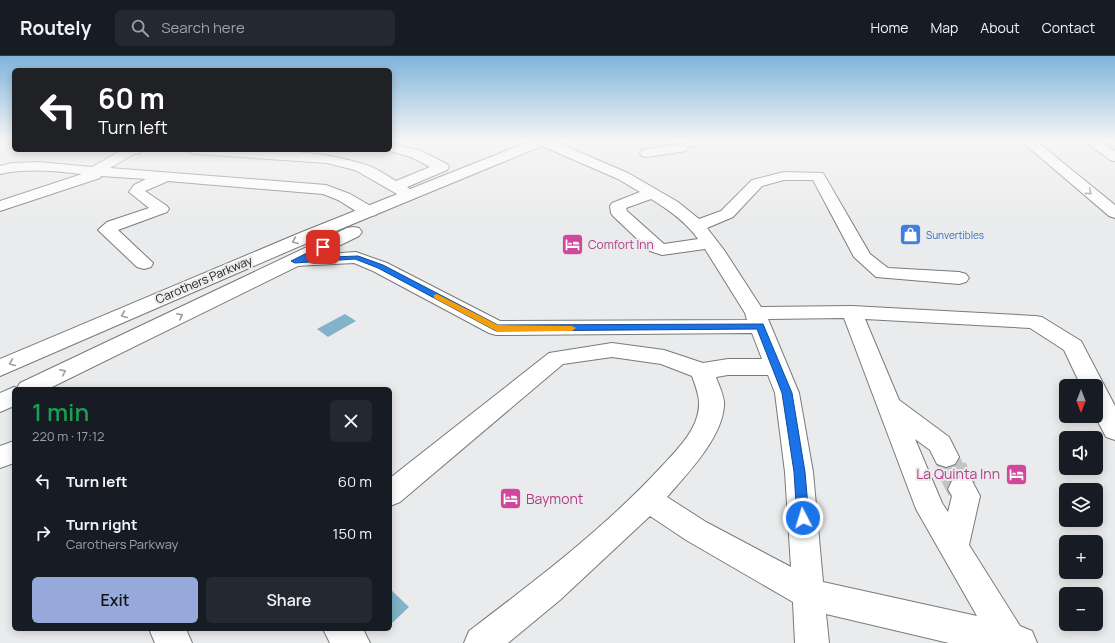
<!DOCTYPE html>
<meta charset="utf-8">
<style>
:root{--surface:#171b24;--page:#242831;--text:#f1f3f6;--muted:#9ea1a6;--line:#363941;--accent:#97a8db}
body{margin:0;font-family:Manrope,sans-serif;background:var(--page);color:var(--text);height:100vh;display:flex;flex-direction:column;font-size:15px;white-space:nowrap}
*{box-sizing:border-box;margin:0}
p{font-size:13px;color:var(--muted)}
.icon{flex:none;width:22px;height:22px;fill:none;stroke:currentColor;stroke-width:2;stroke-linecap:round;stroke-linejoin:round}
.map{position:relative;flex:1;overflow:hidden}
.sheet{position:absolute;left:12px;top:331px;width:380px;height:244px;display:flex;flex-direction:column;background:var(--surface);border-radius:6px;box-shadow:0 2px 10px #0003}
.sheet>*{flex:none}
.hud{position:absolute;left:12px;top:12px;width:380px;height:84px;border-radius:6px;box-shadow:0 2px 10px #0003;background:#202124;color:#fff;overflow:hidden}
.needle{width:26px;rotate:180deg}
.tools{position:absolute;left:1059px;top:323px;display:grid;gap:8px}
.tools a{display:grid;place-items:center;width:44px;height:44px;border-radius:6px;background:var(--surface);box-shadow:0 2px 10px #0003;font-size:20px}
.pin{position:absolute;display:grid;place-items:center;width:34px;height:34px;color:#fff;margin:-17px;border-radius:8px;box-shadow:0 2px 6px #0006}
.me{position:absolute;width:44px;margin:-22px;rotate:355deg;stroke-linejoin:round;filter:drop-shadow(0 0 3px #0008)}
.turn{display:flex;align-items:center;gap:14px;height:84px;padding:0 20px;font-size:18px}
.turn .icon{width:52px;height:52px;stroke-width:2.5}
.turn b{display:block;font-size:28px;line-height:34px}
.round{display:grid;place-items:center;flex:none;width:42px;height:42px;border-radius:6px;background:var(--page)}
.headline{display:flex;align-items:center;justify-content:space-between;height:68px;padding:0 20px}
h1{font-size:24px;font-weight:600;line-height:30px;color:#1e9e55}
.primary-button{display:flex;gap:8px;margin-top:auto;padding:8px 20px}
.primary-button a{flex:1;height:46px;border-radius:6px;background:var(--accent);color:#111;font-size:16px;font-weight:600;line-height:46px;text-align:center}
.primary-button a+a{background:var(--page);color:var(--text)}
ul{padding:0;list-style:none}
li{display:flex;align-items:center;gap:12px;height:52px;padding:0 20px}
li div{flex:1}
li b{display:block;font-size:15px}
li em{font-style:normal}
header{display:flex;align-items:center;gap:24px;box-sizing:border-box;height:56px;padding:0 20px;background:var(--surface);border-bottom:1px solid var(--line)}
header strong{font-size:19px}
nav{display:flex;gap:22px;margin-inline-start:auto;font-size:14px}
.search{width:280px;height:36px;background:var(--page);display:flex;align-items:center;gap:10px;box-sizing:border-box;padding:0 14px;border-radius:6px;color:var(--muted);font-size:15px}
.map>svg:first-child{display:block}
</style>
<header>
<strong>Routely</strong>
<div class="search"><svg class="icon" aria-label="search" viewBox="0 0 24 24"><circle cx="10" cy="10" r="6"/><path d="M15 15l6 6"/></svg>Search here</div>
<nav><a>Home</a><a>Map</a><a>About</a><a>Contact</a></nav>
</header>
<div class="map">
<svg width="1115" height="587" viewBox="0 0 1115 587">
<rect width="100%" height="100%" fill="#eaebec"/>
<!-- water -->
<g fill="#82b3c8">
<polygon points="345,258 356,265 328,281 317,273"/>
<polygon points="390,533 409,551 390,569"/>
</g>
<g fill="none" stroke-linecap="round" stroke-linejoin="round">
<!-- minor-tunnel-far1 -->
<polyline stroke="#c2c3c4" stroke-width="24" stroke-dasharray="24 12" stroke-linecap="butt" points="946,401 953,414"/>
<!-- minor-tunnel -->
<polyline stroke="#c2c3c4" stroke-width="30" stroke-dasharray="30 15" stroke-linecap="butt" points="952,413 962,433"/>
<defs>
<g id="minor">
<path d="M 533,84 L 551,84 L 628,117 L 678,146 L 699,163 L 721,155 L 752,124 L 784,116 L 823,117 L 870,198 L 888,212 L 959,216 L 966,218 L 969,222 L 966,226 L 959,228 L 876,221 L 854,201 L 813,124 L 784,124 L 762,130 L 733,161 L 707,172 L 724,194 L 761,251 L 852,250 L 1035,260 L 1042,261 L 1081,285 L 1115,350 L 1115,384 L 1106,381 L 1095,360 L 1096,330 L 1081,330 L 1064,294 L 1030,272 L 865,263 L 899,344 L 949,381 L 959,401 L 955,408 L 946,411 L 937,408 L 930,394 L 915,383 L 942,447 L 948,456 L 952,440 L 948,433 L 952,425 L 962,421 L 972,425 L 980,440 L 969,489 L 1020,570 L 1032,575 L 1037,587 L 949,587 L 826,558 L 829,587 L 795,587 L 793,546 L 686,484 L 650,460 L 560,544 L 508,587 L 464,587 L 469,575 C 536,524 605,472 662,410 C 675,396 692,379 697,361 C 702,346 697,334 692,320 L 661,308 L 612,301 L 563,308 L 400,446 L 390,450 L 390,422 L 549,297 L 612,287 L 664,294 L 703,307 L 728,303 L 762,303 L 752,277 L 496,279 L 489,277 L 373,215 L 354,207 L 295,210 L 289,209 L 286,205 L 289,201 L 295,200 L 356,196 L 387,207 L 500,265 L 747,264 L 745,257 L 705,193 L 662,199 L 650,195 L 613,160 L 611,157 L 610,150 L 612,147 L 640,136 L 618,123 L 535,87 ZM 651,143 C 669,154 686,166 698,183 L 664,188 L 627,155 L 626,152 ZM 844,262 L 916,453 L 977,560 L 823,526 L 813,416 L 799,337 L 768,263 ZM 728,319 L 768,319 L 775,337 L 785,416 L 791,511 L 706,466 L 667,441 C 687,418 722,382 724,350 C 725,341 719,330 716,321 Z"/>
<path d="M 688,84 L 705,84 C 701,90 694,91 687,90 L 685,87 Z"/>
<path d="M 390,87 L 421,95 L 447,108 L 449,111 L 447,114 L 407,131 L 414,136 L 417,139 L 414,142 L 409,144 L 404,142 L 355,114 L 327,107 L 196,98 L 191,97 L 189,94 C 246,94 309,91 363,108 C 375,111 386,119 396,125 L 430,111 L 411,101 L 386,94 L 390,94 Z"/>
<polygon points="681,88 686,89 688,92 686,95 647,101 642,100 640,97 642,94 647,93"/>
<path d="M 122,94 L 142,94 L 140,97 L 134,98 L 110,112 L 326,129 L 350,138 L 376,153 L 378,156 L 376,159 C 362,163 350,150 338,144 C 333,142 328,140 323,138 L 168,125 L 145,135 L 167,150 L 169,153 L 167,156 L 118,174 L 153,207 L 151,211 L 144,213 L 137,211 L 98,174 L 107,166 L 149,152 L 129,136 L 134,129 L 146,123 L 101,120 L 100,122 L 0,155 L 0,145 L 82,118 C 54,115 28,112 0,118 L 0,110 L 12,107 L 38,106 L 92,111 Z"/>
<polygon points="14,385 14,407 0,412 0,390"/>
<polygon points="149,573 186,573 192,587 155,587"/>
<polygon points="323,573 363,573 370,587 330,587"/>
</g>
<g id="major">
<polygon points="533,84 551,84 549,87 314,184 0,320 0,303 302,176"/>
<polygon points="353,171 359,172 362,176 359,180 48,333 14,333 14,350 0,356 0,337 14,331 17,332 20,327 347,172"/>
</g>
<g id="highway">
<polygon points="1020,84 1035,84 1115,149 1115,162 1109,160"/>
<polygon points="1083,84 1099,84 1115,95 1115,105 1110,104"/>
</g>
</defs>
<!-- minor casing -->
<use href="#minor" stroke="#797a7a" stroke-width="2"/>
<!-- major casing -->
<use href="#major" stroke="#797a7a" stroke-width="2"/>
<!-- highway casing -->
<use href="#highway" stroke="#797a7a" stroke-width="2"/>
<!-- minor -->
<use href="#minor" fill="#fff" fill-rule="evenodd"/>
<!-- major -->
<use href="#major" fill="#fff" fill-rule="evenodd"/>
<!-- highway -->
<use href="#highway" fill="#fff" fill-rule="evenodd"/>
</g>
<!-- one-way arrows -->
<defs><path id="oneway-chevron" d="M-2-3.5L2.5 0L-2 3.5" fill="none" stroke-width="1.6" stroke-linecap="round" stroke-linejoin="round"/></defs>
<g stroke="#9c9c9c">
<use href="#oneway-chevron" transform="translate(1089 136) rotate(40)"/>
<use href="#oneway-chevron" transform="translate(295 185) rotate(157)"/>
<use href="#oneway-chevron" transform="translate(124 259) rotate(157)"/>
<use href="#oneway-chevron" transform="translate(180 260) rotate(-26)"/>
<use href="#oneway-chevron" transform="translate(12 307) rotate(157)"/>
<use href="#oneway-chevron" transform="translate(63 316) rotate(-26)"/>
</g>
<!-- sky -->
<linearGradient id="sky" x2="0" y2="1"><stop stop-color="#7fb4db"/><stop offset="0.51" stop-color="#f6f6f6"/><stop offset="1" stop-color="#f6f6f6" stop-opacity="0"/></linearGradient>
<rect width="1115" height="166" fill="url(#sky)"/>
<!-- route -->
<polygon fill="#1a73e8" stroke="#114b97" points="323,189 325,190 325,193 307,202 358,200 383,209 498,269 763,268 792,337 805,416 809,462 807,465 803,467 799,465 797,462 794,416 782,337 757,273 496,275 378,212 355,203 295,207 291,205"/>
<!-- slow -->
<polygon fill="#f59e0b" points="437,238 498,269 572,270 576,272 572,275 496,275 434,242 434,239"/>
<!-- icons -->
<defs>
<symbol id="shop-square" viewBox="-11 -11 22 22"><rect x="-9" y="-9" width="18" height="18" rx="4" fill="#3f7fe0" stroke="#eaebec"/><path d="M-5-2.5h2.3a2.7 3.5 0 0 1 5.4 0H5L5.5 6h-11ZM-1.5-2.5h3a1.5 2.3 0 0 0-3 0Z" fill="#fff"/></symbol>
<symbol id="hotel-square" viewBox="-11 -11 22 22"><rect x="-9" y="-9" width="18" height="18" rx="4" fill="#d1479c" stroke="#eaebec"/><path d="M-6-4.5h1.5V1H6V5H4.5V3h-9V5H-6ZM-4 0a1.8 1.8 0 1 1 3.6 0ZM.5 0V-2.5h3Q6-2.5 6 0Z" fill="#fff"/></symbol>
</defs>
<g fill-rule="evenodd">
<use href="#shop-square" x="898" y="166" width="25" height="25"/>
<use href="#hotel-square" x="560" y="176" width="25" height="25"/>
<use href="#hotel-square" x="1004" y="406" width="25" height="25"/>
<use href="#hotel-square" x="498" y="430" width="25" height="25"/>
</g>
<g text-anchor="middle" stroke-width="4" stroke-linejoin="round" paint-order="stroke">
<!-- far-shop labels -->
<g font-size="10" fill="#366cbe" stroke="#eaebec" text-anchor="start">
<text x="926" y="183">Sunvertibles</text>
</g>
<!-- hotel labels -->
<g font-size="12" fill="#b23c85" stroke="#eaebec" text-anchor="start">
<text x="588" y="193">Comfort Inn</text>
</g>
<!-- street labels -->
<g font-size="12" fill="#232323" stroke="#eaebec">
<text transform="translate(204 224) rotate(-23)" y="4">Carothers Parkway</text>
</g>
<!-- near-hotel labels -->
<g font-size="14" fill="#b23c85" stroke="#eaebec" text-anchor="end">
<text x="1000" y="423">La Quinta Inn</text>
<text x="526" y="448" text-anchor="start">Baymont</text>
</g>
</g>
</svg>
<div class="tools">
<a><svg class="needle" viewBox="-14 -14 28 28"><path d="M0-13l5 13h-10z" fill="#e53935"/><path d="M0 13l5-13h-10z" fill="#9ea1a6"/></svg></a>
<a><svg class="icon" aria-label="sound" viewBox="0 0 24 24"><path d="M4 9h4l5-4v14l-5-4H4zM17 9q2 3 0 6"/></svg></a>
<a><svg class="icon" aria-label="layers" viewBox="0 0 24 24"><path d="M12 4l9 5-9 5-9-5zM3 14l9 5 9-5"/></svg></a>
<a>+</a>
<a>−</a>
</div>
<div class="pin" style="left:323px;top:191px;background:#d93025"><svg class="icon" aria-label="arrive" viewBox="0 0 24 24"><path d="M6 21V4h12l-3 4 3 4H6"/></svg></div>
<svg class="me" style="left:803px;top:462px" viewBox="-20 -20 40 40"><circle r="17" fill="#1a73e8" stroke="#fff" stroke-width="3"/><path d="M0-11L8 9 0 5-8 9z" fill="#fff"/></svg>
<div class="hud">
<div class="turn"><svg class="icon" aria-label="left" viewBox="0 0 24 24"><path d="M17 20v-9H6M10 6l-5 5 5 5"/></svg><div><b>60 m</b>Turn left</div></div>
</div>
<section class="sheet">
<div class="headline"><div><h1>1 min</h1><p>220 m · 17:12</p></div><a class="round"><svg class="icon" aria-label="close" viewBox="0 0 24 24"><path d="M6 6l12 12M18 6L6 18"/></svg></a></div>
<ul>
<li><svg class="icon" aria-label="left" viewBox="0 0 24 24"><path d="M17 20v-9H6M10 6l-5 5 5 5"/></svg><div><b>Turn left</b></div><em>60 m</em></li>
<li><svg class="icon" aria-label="right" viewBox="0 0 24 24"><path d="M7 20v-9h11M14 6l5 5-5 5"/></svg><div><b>Turn right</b><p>Carothers Parkway</p></div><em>150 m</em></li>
</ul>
<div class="primary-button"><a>Exit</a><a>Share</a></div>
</section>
</div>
